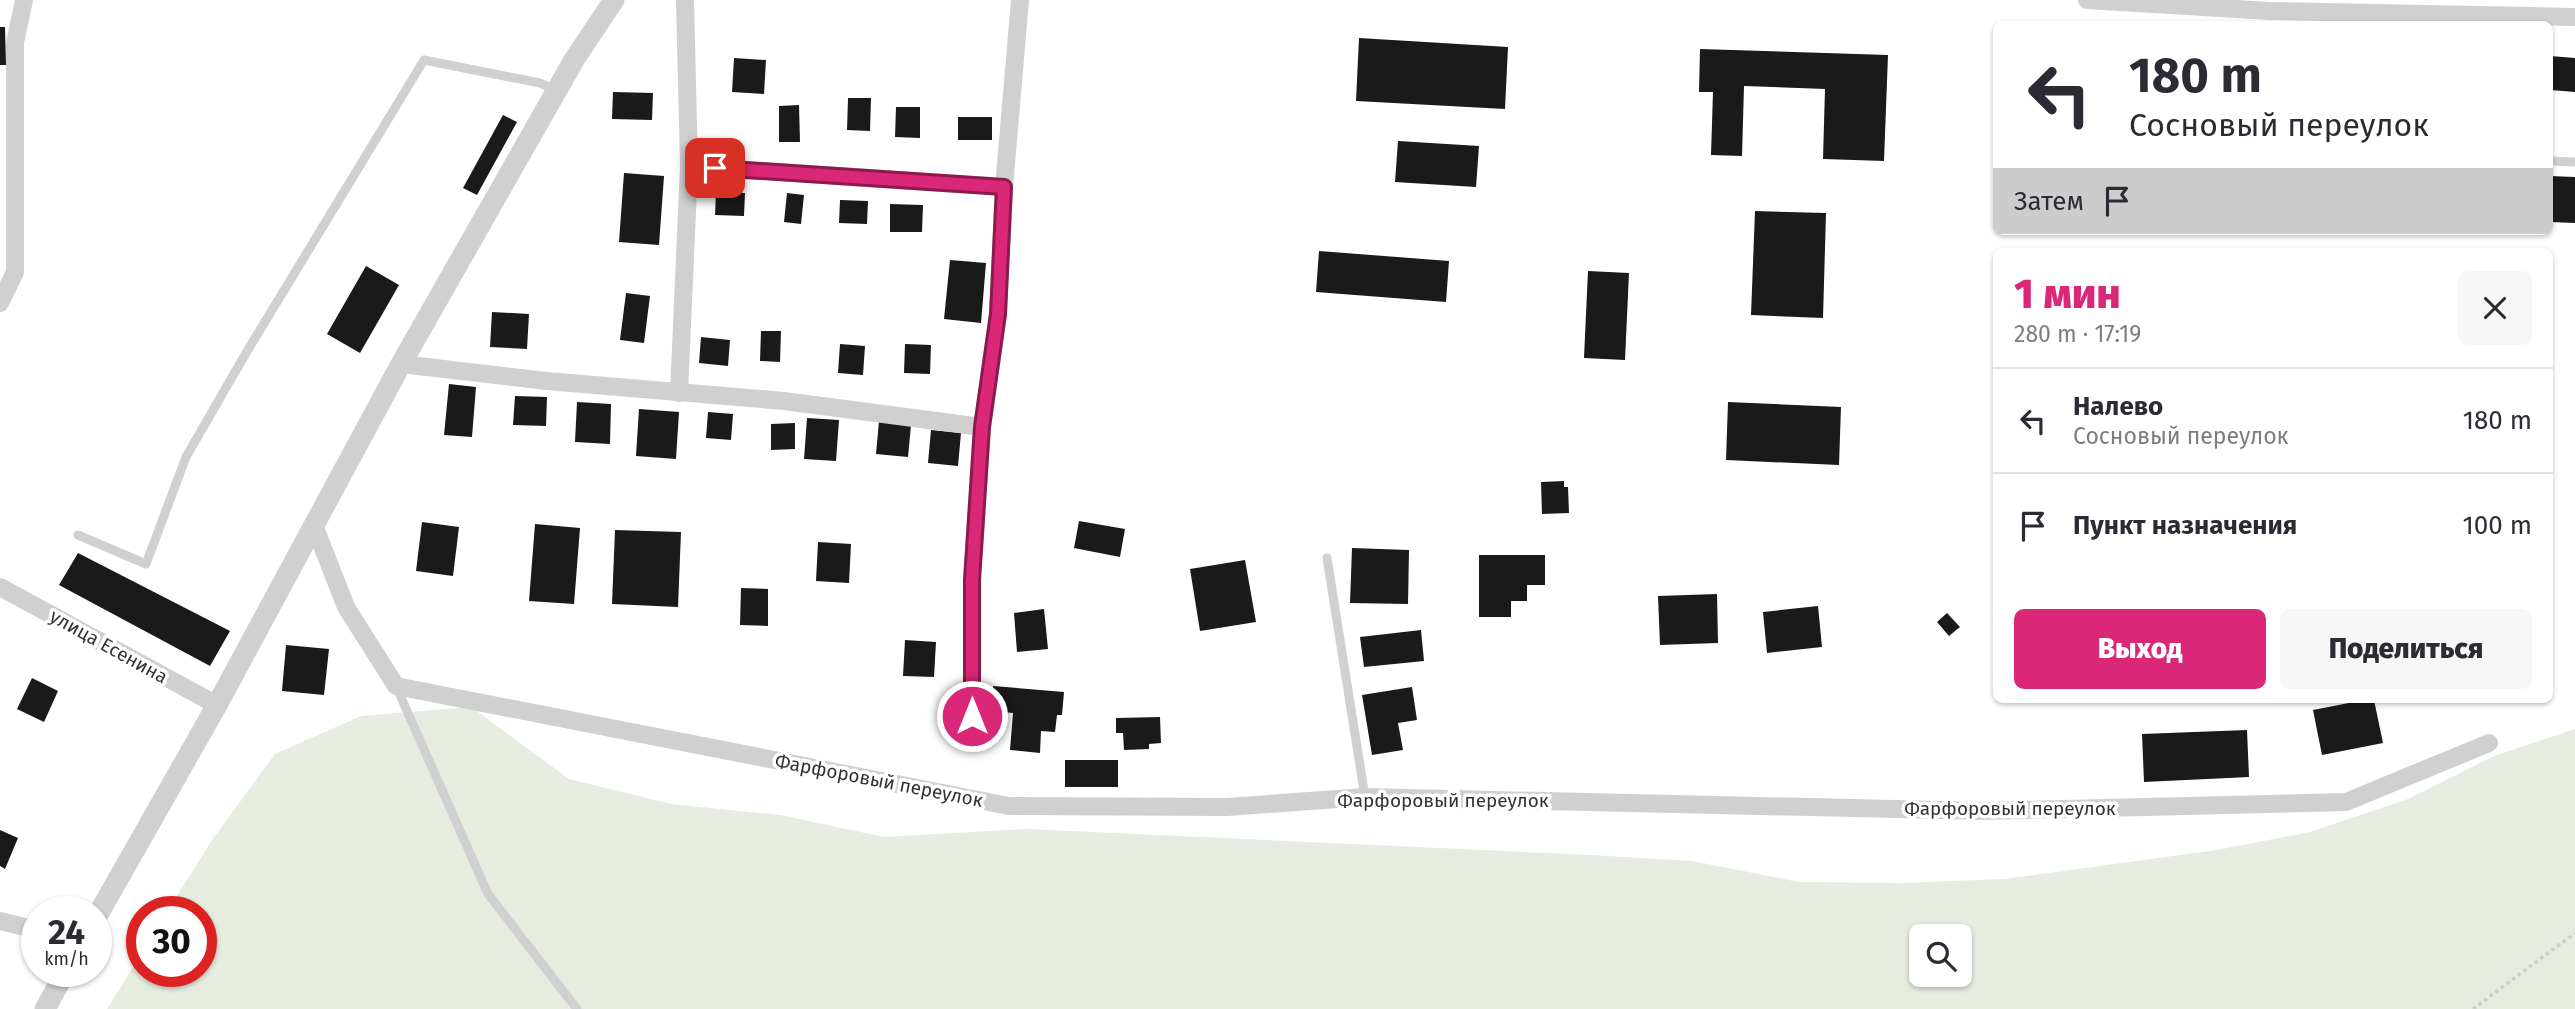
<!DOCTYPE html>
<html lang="ru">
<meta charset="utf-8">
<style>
:root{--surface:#fff;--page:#f7f7f7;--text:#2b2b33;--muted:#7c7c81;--line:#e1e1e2;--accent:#db2777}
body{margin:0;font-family:"Fira Sans",sans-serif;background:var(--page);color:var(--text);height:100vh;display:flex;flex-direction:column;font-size:26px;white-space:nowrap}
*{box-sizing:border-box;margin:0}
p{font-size:23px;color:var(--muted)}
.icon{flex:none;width:38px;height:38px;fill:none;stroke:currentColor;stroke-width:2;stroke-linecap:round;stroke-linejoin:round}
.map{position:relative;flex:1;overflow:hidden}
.panel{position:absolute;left:1993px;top:248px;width:560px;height:455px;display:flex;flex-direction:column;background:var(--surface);border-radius:10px;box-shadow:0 2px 5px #0004}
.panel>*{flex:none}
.hud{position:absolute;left:1993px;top:21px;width:560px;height:214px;border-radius:10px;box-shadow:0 2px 5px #0004;background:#fff;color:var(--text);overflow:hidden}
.fabs{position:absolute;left:1909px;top:924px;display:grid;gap:14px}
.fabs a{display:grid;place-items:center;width:63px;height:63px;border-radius:10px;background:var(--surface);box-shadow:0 2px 5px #0004;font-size:35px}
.speed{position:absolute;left:21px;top:896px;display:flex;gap:14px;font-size:35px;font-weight:700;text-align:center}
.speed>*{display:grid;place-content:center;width:91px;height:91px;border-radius:50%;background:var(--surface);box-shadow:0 2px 5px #0004;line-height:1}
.speed small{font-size:18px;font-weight:400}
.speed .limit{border:10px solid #d22;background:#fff;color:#111}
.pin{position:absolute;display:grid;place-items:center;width:60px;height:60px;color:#fff;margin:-30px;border-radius:14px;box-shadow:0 4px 10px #0006}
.me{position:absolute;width:77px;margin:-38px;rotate:0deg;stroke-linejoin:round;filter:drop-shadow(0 0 5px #0008)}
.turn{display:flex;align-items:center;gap:24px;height:147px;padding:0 21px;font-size:32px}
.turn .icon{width:91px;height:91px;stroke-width:2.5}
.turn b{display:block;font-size:49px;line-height:60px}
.then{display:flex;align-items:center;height:66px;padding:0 21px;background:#0003;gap:14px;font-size:26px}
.round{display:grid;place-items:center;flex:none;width:74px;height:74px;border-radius:10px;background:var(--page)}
.headline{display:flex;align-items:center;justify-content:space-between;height:119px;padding:0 21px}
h1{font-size:42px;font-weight:800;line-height:52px;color:var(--accent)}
.action{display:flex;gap:14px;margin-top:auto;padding:14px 21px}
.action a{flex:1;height:80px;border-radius:10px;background:var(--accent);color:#fff;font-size:28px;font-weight:800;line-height:80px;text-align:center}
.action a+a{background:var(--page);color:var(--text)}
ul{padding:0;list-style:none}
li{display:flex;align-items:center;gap:21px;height:105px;padding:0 21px;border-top:2px solid var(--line)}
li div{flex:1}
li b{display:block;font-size:26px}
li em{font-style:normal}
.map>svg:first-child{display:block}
</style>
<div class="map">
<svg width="2575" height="1009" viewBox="0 0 2575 1009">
<rect width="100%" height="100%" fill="#fff"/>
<!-- green -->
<path fill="#e6ecdf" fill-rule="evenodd" d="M 471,707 L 569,779 L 671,804 L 780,815 L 884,837 L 1028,829 L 1591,855 L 1692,861 L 1799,882 L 1904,883 L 2004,879 L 2217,850 L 2310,832 L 2408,799 L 2494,756 L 2575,729 L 2575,1009 L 107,1009 L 142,953 L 142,971 L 201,971 L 201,912 L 167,912 L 212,840 L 275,754 L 361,716 ZM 1922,936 L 1960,936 L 1960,975 L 1922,975 Z"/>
<!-- building -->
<g fill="#1a1a1a">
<polygon points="0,27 5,27 6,65 0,65"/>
<polygon points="1359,38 1508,47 1505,109 1356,101"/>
<polygon points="1700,49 1888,55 1884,161 1823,159 1825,89 1744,86 1742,156 1711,155 1713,92 1699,92"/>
<polygon points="2550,56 2575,58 2575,92 2550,90"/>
<polygon points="734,58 766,60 764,94 732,92"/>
<polygon points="613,92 653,93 652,120 612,119"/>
<polygon points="848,98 871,98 870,131 847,130"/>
<polygon points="799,105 800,142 779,142 779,106"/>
<polygon points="896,107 920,107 920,138 895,137"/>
<polygon points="503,115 517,122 477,195 463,188"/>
<rect x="958" y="117" width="34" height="23"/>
<polygon points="1398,141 1479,146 1476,187 1395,182"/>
<polygon points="624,173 664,176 659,245 619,242"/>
<polygon points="2550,176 2575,177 2575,223 2550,222"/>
<polygon points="716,192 745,193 744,216 715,215"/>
<polygon points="787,193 804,195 801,224 784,222"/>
<polygon points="840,200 868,201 867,224 839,223"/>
<polygon points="890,204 923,205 922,232 890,232"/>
<polygon points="1755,211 1826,213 1823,318 1751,315"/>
<polygon points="1319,251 1449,261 1446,302 1316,292"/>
<polygon points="950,260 986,263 981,323 944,319"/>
<polygon points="366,266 399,285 360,353 327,334"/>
<polygon points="1588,271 1629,273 1625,360 1584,358"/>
<polygon points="626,293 650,296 644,343 620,340"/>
<polygon points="492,312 529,314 527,349 490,347"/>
<polygon points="761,331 781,331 780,362 760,361"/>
<polygon points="701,337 730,340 728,366 699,363"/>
<polygon points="840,344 865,346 863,375 838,373"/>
<polygon points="905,344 931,345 930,374 904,373"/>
<polygon points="449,384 476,387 472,437 444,435"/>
<polygon points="515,396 547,397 546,426 513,425"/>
<polygon points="577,402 611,404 610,444 575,442"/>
<polygon points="1728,402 1841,407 1839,465 1726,460"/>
<polygon points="639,409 679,412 676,459 636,456"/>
<polygon points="708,412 733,414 731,440 706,438"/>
<polygon points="807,418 839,420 836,461 804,459"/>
<polygon points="879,421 911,425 908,457 876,454"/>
<polygon points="795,423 795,449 771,450 771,424"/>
<polygon points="931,430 961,433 958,466 928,463"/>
<polygon points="1564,481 1564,487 1568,487 1569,513 1542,514 1541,482"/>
<polygon points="1079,521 1125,529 1120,557 1074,548"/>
<polygon points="422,522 459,527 453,576 416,571"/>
<polygon points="535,524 580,528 574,604 529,601"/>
<polygon points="615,530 681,532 678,607 612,604"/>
<polygon points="818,542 851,544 849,583 816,581"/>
<polygon points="1352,548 1409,550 1408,604 1350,603"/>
<polygon points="78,553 230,631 210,666 59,585"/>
<polygon points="1479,555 1545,555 1545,585 1527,585 1527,601 1511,601 1511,617 1479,617"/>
<polygon points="1245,560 1256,622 1200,631 1190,569"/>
<polygon points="741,588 768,589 768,626 740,625"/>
<polygon points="1717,594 1718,643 1660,645 1658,596"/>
<polygon points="1818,606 1822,647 1767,653 1763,612"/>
<polygon points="1044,609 1048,649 1017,652 1014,613"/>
<polygon points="1947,613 1960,627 1949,636 1937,622"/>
<polygon points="1421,630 1424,661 1364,667 1360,637"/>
<polygon points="905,640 936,642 934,677 903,676"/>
<polygon points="286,645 329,649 324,695 282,691"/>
<polygon points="32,678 58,691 44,722 17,709"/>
<polygon points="993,686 1064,692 1062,715 1057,715 1055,732 1041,731 1040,753 1010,750 1013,713 991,711"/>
<polygon points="1412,687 1417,720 1398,723 1403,750 1372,755 1362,695"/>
<polygon points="2364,700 2374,700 2383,743 2322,755 2313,710"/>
<polygon points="1160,717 1161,743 1149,744 1149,749 1124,750 1123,733 1116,733 1116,718"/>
<polygon points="2247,730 2249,777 2144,782 2142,734"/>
<rect x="1065" y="760" width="53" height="27"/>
<polygon points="0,830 18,838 5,869 0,866"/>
</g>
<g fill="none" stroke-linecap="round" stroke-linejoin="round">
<!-- path -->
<polyline stroke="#cdcdcd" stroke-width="3.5" stroke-dasharray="3.5 3.5" stroke-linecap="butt" points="2473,1009 2575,933"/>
<!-- service -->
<g stroke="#d0d0d0" stroke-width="9">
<polyline points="2550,161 2575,162"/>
<polyline points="78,535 146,564 186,457 246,353 424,60 540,83 555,90"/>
<polyline points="1327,558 1365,797"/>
<polyline points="396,686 488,894 577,1009"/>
</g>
<!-- minor -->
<g stroke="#d0d0d0" stroke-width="18">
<polyline points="2087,0 2270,11 2575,17"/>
<polyline points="689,166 1004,187"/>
<polyline points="0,303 15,272 15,43 24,0"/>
<polyline points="401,364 547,381 784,401 982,427"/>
<polyline points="679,393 689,166 685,0"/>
<polyline points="314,525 346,607 396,686 1009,806 1227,807 1365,797 1982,811 2346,802 2489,743"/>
<polyline points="0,587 217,705"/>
<polyline points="972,716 972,580 982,427 998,314 1004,187 1020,0"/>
<polyline points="0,921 37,930"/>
</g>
<!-- tertiary -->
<g stroke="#d0d0d0" stroke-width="21">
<polyline points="96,918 217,705 401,364 574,60 614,0"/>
<polyline points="45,1009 66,971"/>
</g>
</g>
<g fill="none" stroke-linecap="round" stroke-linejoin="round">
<defs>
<polyline id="route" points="715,168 1004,187 998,314 982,427 972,580 972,716"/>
</defs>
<!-- route casing -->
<use href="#route" stroke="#8e194d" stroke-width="18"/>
<!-- route -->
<use href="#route" stroke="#db2777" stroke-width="12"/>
</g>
<g text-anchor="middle" stroke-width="7" stroke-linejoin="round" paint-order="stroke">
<!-- street labels -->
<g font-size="19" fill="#333" stroke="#fff">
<text transform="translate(109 646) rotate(29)" y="7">улица Есенина</text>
<text transform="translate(879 780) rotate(11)" y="7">Фарфоровый переулок</text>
<text x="1443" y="807">Фарфоровый переулок</text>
<text x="2010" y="815">Фарфоровый переулок</text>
</g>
</g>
</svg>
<div class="fabs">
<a><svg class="icon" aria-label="search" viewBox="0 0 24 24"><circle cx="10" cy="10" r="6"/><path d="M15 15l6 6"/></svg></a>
</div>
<div class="speed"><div>24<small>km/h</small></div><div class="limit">30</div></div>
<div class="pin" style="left:715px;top:168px;background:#d93025"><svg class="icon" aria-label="arrive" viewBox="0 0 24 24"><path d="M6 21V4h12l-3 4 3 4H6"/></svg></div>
<svg class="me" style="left:972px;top:716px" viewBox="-20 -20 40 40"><circle r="17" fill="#db2777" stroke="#fff" stroke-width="3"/><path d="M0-11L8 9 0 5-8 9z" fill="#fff"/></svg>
<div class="hud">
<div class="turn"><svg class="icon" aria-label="left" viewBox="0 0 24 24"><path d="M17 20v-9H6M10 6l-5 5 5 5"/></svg><div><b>180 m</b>Сосновый переулок</div></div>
<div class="then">Затем<svg class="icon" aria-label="arrive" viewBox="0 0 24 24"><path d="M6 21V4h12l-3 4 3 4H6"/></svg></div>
</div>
<section class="panel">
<div class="headline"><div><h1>1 мин</h1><p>280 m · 17:19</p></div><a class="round"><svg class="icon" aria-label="close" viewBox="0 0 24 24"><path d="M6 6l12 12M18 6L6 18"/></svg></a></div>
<ul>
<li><svg class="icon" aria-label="left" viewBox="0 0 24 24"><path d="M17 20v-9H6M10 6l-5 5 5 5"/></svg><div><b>Налево</b><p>Сосновый переулок</p></div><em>180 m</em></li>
<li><svg class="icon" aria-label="arrive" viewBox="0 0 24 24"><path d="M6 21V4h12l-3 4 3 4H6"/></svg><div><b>Пункт назначения</b></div><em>100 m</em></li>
</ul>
<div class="action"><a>Выход</a><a>Поделиться</a></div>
</section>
</div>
